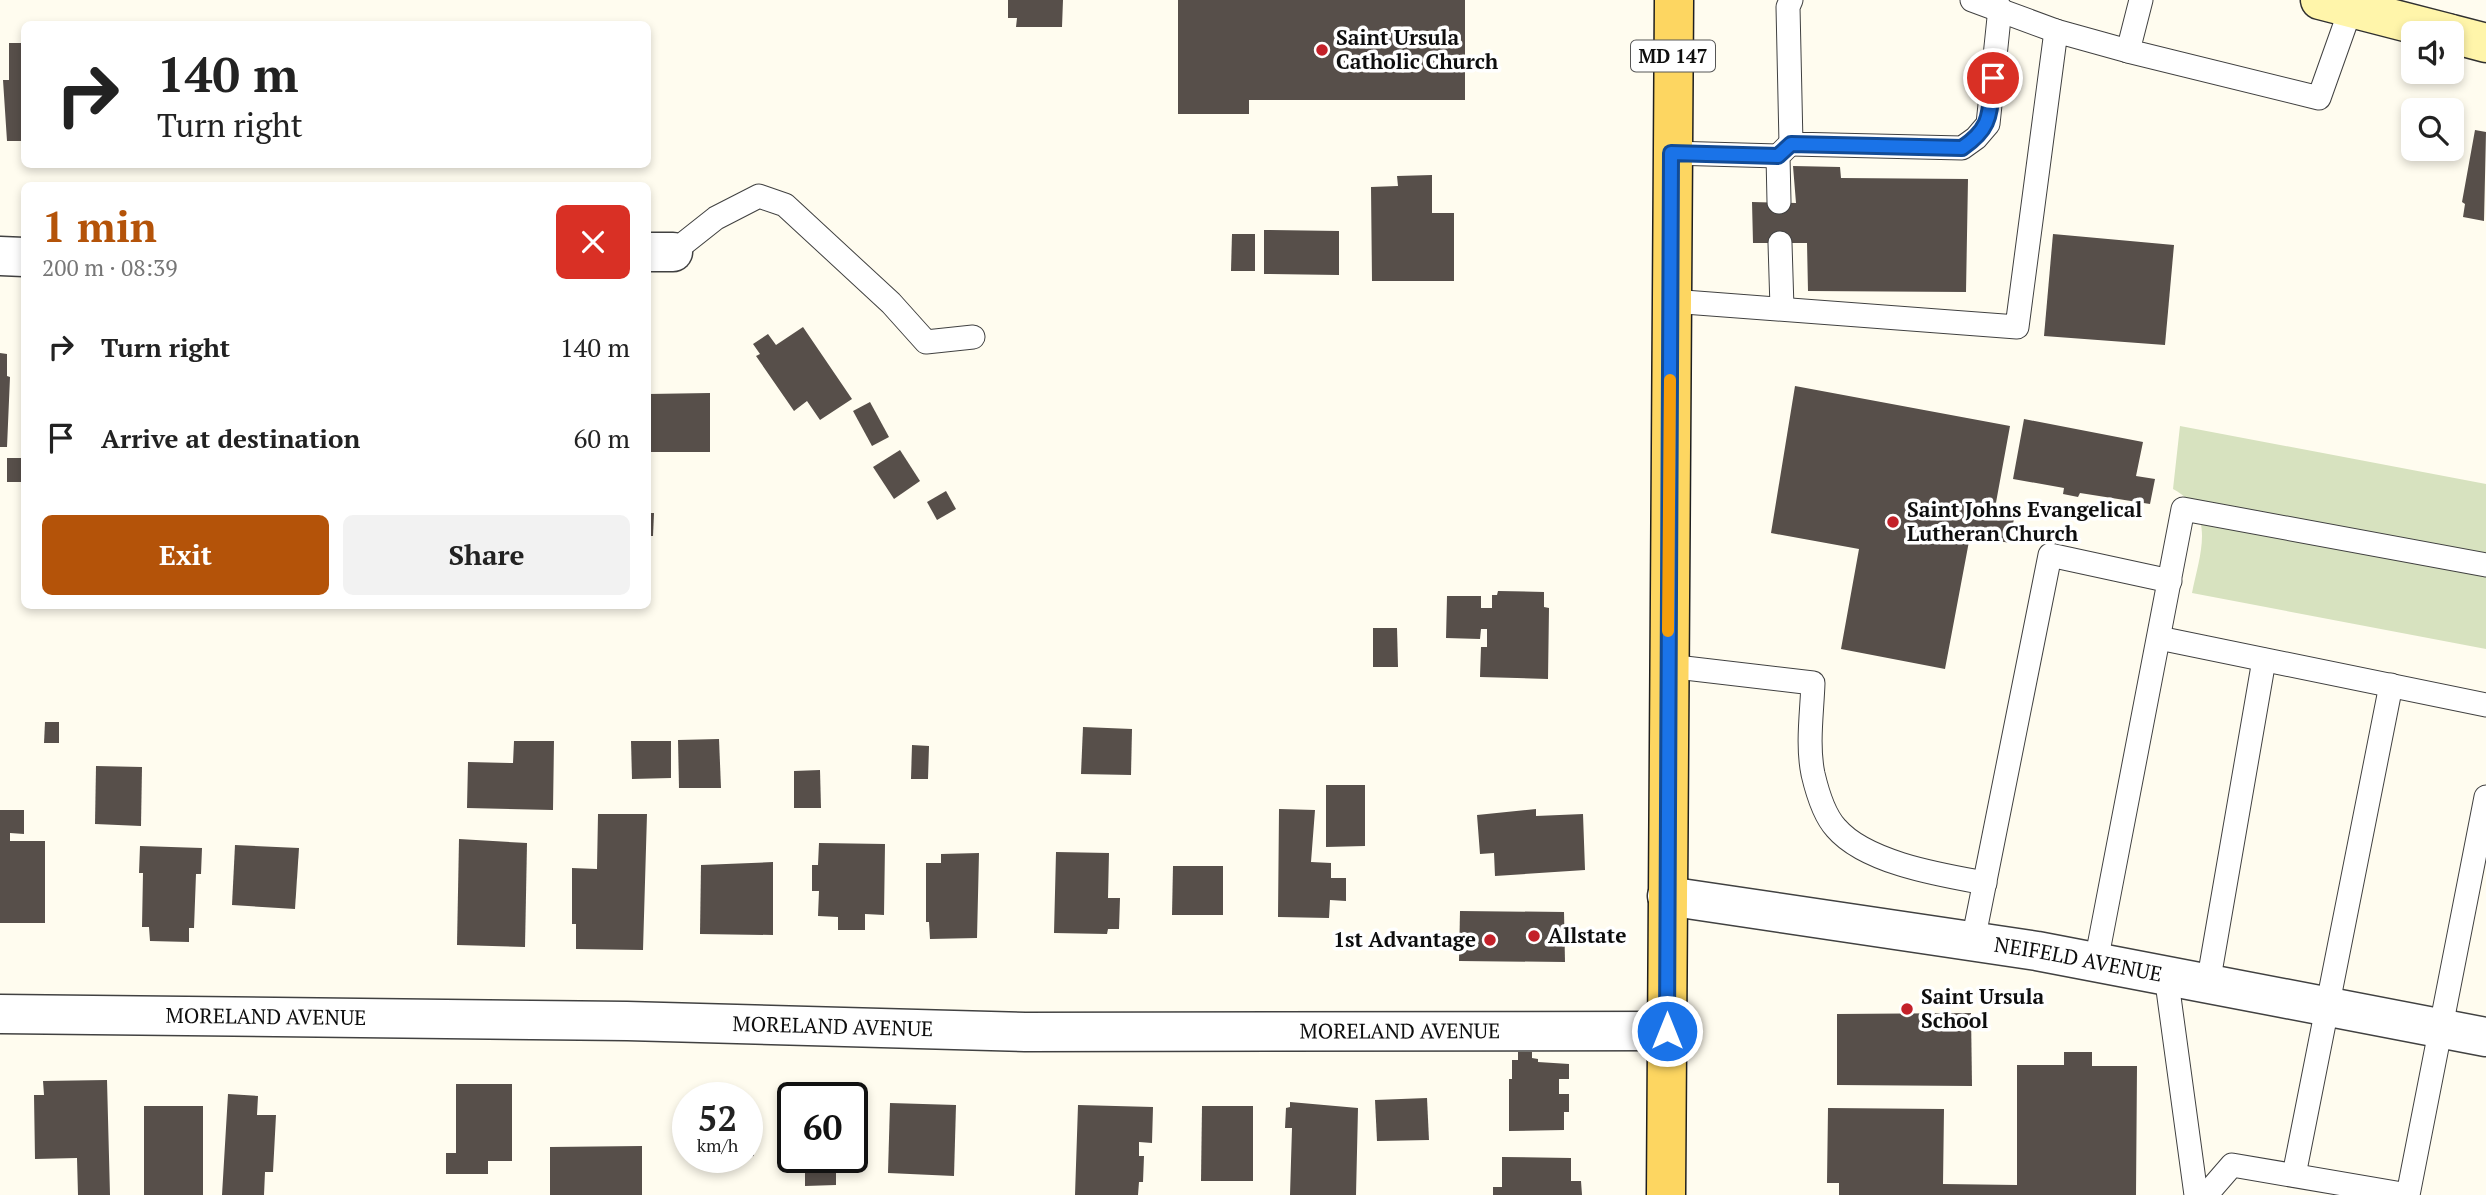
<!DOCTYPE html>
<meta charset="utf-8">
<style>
:root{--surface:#fff;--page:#f2f2f2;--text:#222;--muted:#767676;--accent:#b45309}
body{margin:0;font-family:"PT Serif",serif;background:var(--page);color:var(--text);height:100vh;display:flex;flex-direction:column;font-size:26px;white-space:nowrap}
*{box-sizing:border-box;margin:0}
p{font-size:23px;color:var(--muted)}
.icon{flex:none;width:38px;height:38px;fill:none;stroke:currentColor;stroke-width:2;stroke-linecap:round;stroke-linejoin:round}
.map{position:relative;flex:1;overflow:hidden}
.details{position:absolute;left:21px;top:182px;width:630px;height:427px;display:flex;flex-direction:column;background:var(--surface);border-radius:10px;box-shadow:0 4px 10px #0003}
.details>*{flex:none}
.guide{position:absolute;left:21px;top:21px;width:630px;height:147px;border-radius:10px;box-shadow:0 4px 10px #0003;background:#fff;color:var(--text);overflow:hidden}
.tools{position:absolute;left:2401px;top:21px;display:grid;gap:14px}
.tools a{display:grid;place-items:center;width:63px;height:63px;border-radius:10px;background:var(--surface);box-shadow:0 4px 10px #0003;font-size:35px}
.speed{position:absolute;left:672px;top:1082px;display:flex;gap:14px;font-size:35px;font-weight:700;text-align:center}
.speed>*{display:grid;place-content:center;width:91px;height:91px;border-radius:50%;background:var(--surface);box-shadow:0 4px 10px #0003;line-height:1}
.speed small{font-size:18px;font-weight:400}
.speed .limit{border:4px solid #111;border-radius:10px;background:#fff;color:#111}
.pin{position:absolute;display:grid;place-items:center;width:60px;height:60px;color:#fff;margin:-30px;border:4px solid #fff;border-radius:50%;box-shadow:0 2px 7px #0007}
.me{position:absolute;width:77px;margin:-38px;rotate:0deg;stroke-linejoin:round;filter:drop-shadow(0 0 5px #0008)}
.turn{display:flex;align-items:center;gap:24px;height:147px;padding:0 21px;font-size:32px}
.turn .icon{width:91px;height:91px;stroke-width:2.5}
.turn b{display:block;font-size:49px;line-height:60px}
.round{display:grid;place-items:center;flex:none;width:74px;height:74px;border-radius:10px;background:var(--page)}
.summary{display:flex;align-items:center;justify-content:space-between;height:119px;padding:0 21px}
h1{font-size:42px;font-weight:700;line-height:52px;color:var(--accent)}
.primary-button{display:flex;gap:14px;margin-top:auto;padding:14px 21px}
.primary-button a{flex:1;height:80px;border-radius:10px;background:var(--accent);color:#fff;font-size:28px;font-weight:700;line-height:80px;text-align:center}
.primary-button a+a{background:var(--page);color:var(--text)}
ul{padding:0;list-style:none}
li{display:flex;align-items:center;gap:21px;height:91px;padding:0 21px}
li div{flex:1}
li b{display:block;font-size:26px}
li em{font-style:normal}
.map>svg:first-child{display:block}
</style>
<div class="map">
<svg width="2486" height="1195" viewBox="0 0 2486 1195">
<rect width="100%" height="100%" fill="#fffcef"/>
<!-- cemetery -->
<path fill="#d7e2bf" d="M 2180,426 L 2486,484 L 2486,649 L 2192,593 C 2200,553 2217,513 2173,489 Z"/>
<!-- building -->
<g fill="#574f4a">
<polygon points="1008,0 1063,0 1062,27 1016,27 1017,18 1008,18"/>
<polygon points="1178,0 1465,0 1465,100 1249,100 1249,114 1178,114"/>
<polygon points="9,43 24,43 24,141 7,141 3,80 9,80"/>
<polygon points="2475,130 2486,132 2484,221 2463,217 2465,204 2462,202"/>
<polygon points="1793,166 1840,167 1841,178 1968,179 1966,292 1808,291 1807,243 1753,243 1752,202 1796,203"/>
<polygon points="1432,175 1432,213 1454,213 1454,281 1372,281 1371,187 1398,186 1397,176"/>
<polygon points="1264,230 1339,231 1339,275 1264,274"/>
<polygon points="1232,234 1255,234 1255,271 1231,271"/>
<polygon points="2053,234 2174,245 2165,345 2044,336"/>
<polygon points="803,327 852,399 820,420 807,401 794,411 756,356 760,354 753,344 768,334 776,345"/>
<polygon points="0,353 7,354 7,376 10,377 7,447 0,447"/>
<polygon points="1795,386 2010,426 1995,508 2015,512 2010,543 1970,536 1945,669 1841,649 1859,549 1771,533"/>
<polygon points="710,393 710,452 648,452 648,394"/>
<polygon points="870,402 889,437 872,446 853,411"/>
<polygon points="2024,419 2143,442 2136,476 2155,479 2150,504 2080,493 2078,497 2063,494 2064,488 2013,479"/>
<polygon points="900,450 920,481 894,499 873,467"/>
<rect x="7" y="458" width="17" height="24"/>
<polygon points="946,491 956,509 937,520 927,502"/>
<polygon points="648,513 654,513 653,536 648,536"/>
<polygon points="1498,591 1544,592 1544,607 1549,608 1548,679 1480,677 1481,647 1487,647 1487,629 1481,629 1480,639 1446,638 1447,596 1481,596 1481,608 1492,608 1492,595 1497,595"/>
<polygon points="1373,628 1397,628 1398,667 1373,667"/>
<polygon points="45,722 59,722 59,743 44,743"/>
<polygon points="1083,727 1132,729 1131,775 1081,774"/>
<polygon points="719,739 721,788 679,788 678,740"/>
<polygon points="514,741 554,741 553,810 467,808 468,762 513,763"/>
<polygon points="631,741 671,741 671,778 632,779"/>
<polygon points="912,745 929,746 928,779 911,779"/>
<polygon points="96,766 142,767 141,826 95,824"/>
<polygon points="820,770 821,808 794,808 794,771"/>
<polygon points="1326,785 1365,785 1365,846 1326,847"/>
<polygon points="1279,809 1315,810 1311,862 1331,863 1331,878 1346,878 1346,901 1330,900 1329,918 1278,917"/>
<polygon points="1536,809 1536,816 1583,814 1585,870 1495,876 1494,853 1480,854 1477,815"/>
<polygon points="0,810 24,810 24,834 10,833 10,841 45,841 45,923 0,923"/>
<polygon points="598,814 647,814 643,950 576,949 576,924 572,924 572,868 597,869"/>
<polygon points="459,839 527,843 525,947 457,945"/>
<polygon points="819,843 885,844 884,915 865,914 865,930 838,930 838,917 818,916 819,891 812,891 812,865 818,865"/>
<polygon points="235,845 299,848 295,909 232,905"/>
<polygon points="140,846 202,848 201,874 196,874 194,928 189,928 189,942 150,941 149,927 142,927 143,873 139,873"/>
<polygon points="1056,852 1109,853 1108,898 1120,898 1119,929 1108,929 1107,934 1054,933"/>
<polygon points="979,853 977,938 930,939 929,922 926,922 926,863 941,863 941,854"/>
<polygon points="773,862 773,935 700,934 701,865"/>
<polygon points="1173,866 1223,866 1223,915 1172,915"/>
<polygon points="1460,911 1564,912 1565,962 1459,961"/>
<polygon points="1971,1013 1972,1086 1837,1085 1837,1014"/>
<polygon points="1518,1052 1532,1052 1532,1058 1538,1059 1538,1062 1569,1064 1569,1079 1559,1079 1559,1094 1569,1094 1569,1112 1564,1112 1564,1130 1509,1131 1509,1079 1512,1079 1512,1060 1518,1060"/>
<polygon points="2064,1052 2092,1052 2092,1066 2137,1066 2136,1195 1839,1195 1839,1183 1827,1183 1828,1108 1944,1109 1943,1184 2017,1185 2017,1065 2064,1065"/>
<polygon points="107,1080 110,1195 78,1195 77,1158 35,1159 34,1095 44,1095 43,1081"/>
<polygon points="456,1084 512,1084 512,1161 488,1161 488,1174 446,1174 446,1153 456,1153"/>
<rect x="807" y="1091" width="29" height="6"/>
<polygon points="228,1094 258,1096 257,1115 276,1115 273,1172 265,1172 264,1195 222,1195"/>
<polygon points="1427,1098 1429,1140 1377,1141 1375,1100"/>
<polygon points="1290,1102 1358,1108 1356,1195 1290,1195 1292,1128 1285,1128 1286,1108 1290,1107"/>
<polygon points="793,1103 793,1157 836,1157 836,1185 805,1186 805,1170 780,1170 780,1104"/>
<polygon points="890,1103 956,1105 954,1176 888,1173"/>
<polygon points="747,1105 753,1105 754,1156 747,1157"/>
<polygon points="1078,1105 1153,1107 1152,1143 1139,1142 1139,1156 1144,1156 1143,1182 1139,1182 1138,1195 1075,1195"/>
<rect x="144" y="1106" width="59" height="89"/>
<polygon points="1202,1106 1253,1106 1253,1181 1201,1181"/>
<polygon points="642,1146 642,1195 550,1195 550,1147"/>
<polygon points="1502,1157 1571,1158 1571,1181 1581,1181 1582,1195 1493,1195 1493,1187 1502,1187"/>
</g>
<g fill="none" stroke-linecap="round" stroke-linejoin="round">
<defs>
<g id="lane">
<polyline points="1791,0 1788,7 1791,144 1962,148 1976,138 1988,124 2000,8"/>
<polyline points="1972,0 2056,31"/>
<polyline points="2141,0 2128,51 2319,98 2351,8"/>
<polyline points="1671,153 1778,156"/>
<polyline points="1779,202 1778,156 1788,146"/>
<polyline points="1780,243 1782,308"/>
<polyline points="673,252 716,218 759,196 785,205 891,303 926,342 973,337"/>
<polyline points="1671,301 2017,327 2056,31 2128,51"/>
<polyline points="2159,638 2486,705"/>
<path d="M 1668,666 L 1813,683 C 1812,712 1807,745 1813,774 C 1817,791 1824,815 1836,828 C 1866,863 1941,875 1985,883"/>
<polyline points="1973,941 2050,555 2170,581"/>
<polyline points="2096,962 2183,509 2486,565"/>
<polyline points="2166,975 2196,1195"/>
<polyline points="2208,984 2264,660"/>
<polyline points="2294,1175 2391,685"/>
<polyline points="2206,1195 2232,1165 2408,1195 2486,797"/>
</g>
<g id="street">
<polyline points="648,252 673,252"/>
<polyline points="0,256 24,257"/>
<path id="s1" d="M 1667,896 L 2037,951 L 2486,1037"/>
<path id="s2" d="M 0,1014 L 627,1021 L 1025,1032 L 1667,1031"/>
</g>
<g id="secondary">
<polyline points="2320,0 2448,33"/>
<polyline points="2452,34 2486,43"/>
</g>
<polyline id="primary" points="1666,1195 1674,0"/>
</defs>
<!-- lane casing -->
<use href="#lane" stroke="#414141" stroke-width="25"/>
<!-- street casing -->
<use href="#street" stroke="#414141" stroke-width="41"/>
<!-- secondary casing -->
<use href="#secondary" stroke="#303030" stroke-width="41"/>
<!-- primary casing -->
<use href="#primary" stroke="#1f1f1f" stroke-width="41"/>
<!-- lane -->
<use href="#lane" stroke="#fff" stroke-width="23"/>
<!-- street -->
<use href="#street" stroke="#fff" stroke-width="38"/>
<!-- secondary -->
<use href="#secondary" stroke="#fff5aa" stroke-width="38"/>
<!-- primary -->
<use href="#primary" stroke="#fdd661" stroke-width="38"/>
</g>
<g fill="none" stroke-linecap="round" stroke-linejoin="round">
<defs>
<path id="route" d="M 1667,1031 L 1671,153 L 1778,156 L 1791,144 L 1962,148 C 1993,127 1989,113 1993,78"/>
</defs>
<!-- route casing -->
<use href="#route" stroke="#114b97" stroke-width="18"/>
<!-- route -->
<use href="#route" stroke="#1a73e8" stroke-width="12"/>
<!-- slow -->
<polyline stroke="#f59e0b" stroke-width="12" points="1668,631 1670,380"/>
</g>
<!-- markers -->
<g fill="#c32129" stroke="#fff" stroke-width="2.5">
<circle cx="1322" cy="50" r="7"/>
<circle cx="1893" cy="522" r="7"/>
<circle cx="1534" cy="936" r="7"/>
<circle cx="1490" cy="940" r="7"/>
<circle cx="1907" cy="1009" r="7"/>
</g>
<g text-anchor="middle" stroke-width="7" stroke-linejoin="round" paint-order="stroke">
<!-- shield labels -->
<rect fill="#fff" stroke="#565656" stroke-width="2" x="1631" y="40.5" width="84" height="31" rx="5"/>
<g font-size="19" font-weight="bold" fill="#0e0e0e">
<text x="1673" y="63">MD 147</text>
</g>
<!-- poi labels -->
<g font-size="21" font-weight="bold" fill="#0e0e0e" stroke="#fff" text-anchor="start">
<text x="1336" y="45">Saint Ursula<tspan x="1336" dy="24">Catholic Church</tspan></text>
<text x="1907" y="517">Saint Johns Evangelical<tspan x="1907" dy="24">Lutheran Church</tspan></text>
<text x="1548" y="943">Allstate</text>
<text x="1476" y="947" text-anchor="end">1st Advantage</text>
<text x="1921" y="1004">Saint Ursula<tspan x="1921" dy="24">School</tspan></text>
</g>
<!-- street labels -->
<g font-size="21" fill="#0e0e0e" stroke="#fff">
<text dy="7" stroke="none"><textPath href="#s1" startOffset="416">NEIFELD AVENUE</textPath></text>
<text dy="7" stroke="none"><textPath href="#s2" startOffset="266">MORELAND AVENUE</textPath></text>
<text dy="7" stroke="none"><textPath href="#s2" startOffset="833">MORELAND AVENUE</textPath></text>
<text dy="7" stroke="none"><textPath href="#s2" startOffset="1400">MORELAND AVENUE</textPath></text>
</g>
</g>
</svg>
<div class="tools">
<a><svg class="icon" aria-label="sound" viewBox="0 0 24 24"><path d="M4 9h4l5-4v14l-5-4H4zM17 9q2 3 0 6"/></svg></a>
<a><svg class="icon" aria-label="search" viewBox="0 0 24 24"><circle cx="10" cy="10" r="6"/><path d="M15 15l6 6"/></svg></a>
</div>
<div class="speed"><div>52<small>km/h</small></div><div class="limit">60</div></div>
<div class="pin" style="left:1993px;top:78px;background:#d93025"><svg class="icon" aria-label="arrive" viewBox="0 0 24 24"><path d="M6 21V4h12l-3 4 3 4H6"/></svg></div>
<svg class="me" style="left:1667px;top:1031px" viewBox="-20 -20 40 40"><circle r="17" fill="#1a73e8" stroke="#fff" stroke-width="3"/><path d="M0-11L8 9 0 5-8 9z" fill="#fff"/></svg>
<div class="guide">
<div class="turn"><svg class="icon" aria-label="right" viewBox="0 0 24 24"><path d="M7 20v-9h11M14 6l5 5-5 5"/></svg><div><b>140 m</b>Turn right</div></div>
</div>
<section class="details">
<div class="summary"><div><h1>1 min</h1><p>200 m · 08:39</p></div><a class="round" style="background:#d93025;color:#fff"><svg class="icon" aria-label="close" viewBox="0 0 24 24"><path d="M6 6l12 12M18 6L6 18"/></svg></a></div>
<ul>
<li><svg class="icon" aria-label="right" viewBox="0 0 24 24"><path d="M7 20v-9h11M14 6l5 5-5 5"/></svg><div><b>Turn right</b></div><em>140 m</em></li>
<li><svg class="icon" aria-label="arrive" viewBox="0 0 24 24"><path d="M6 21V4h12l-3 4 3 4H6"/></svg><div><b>Arrive at destination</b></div><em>60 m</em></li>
</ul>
<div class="primary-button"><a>Exit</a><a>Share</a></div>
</section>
</div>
